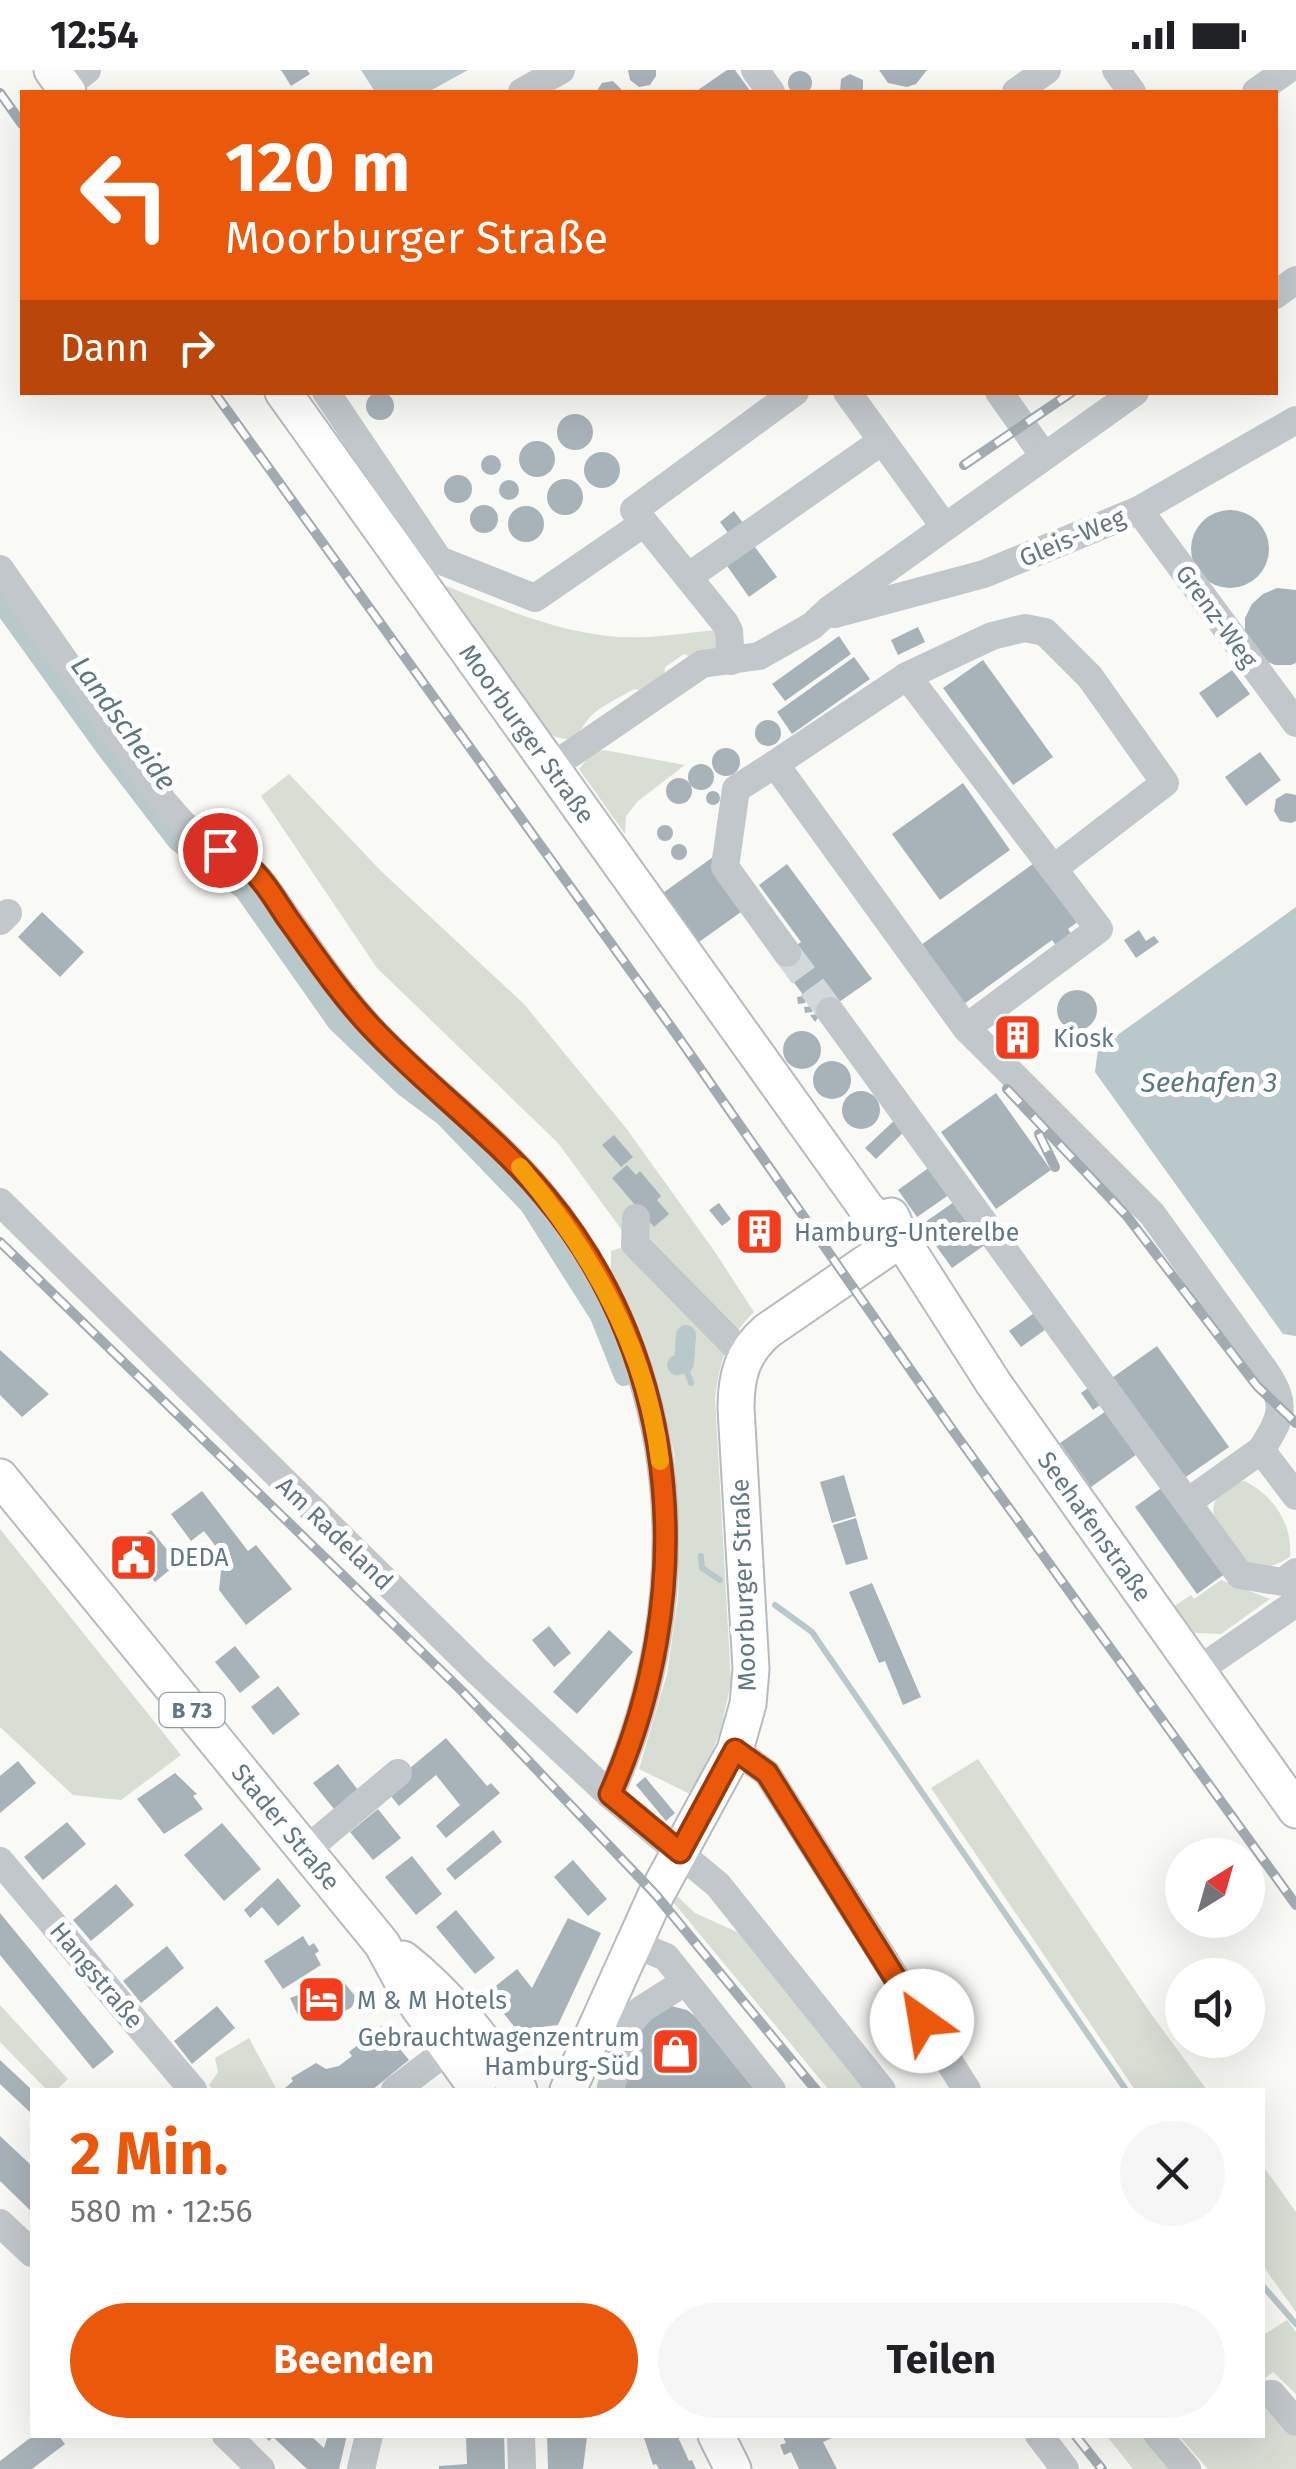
<!DOCTYPE html>
<html lang="de">
<meta charset="utf-8">
<style>
:root{--surface:#fff;--page:#f6f6f6;--text:#202124;--muted:#757577;--accent:#ea580c}
body{margin:0;font-family:"Fira Sans",sans-serif;background:var(--page);color:var(--text);height:100vh;display:flex;flex-direction:column;font-size:38px;white-space:nowrap}
*{box-sizing:border-box;margin:0}
p{font-size:32px;color:var(--muted)}
.icon{flex:none;width:55px;height:55px;fill:none;stroke:currentColor;stroke-width:2;stroke-linecap:round;stroke-linejoin:round}
.map{position:relative;flex:1;overflow:hidden}
.drawer{position:absolute;left:30px;top:2018px;width:1235px;height:350px;display:flex;flex-direction:column;background:var(--surface);border-radius:0px;box-shadow:0 10px 40px #0002}
.drawer>*{flex:none}
.banner{position:absolute;left:20px;top:20px;width:1258px;height:305px;border-radius:0px;box-shadow:0 10px 40px #0002;background:#ea580c;color:#fff;overflow:hidden}
.needle{width:65px;rotate:37deg}
.controls{position:absolute;left:1165px;top:1768px;display:grid;gap:20px}
.controls a{display:grid;place-items:center;width:100px;height:100px;border-radius:50%;background:var(--surface);box-shadow:0 10px 40px #0002;font-size:50px}
.pin{position:absolute;display:grid;place-items:center;width:85px;height:85px;color:#fff;margin:-42px;border:5px solid #fff;border-radius:50%;box-shadow:0 2px 10px #0007}
.me{position:absolute;width:110px;margin:-55px;rotate:328deg;stroke-linejoin:round;filter:drop-shadow(0 0 8px #0008)}
.turn{display:flex;align-items:center;gap:35px;height:210px;padding:0 40px;font-size:45px}
.turn .icon{width:130px;height:130px;stroke-width:2.5}
.turn b{display:block;font-size:70px;line-height:85px}
.then{display:flex;align-items:center;height:95px;padding:0 40px;background:#0003;gap:20px;font-size:38px}
.round{display:grid;place-items:center;flex:none;width:105px;height:105px;border-radius:52px;background:var(--page)}
.summary{display:flex;align-items:center;justify-content:space-between;height:170px;padding:0 40px}
h1{font-size:60px;font-weight:700;line-height:75px;color:var(--accent)}
.button{display:flex;gap:20px;margin-top:auto;padding:20px 40px}
.button a{flex:1;height:115px;border-radius:60px;background:var(--accent);color:#fff;font-size:40px;font-weight:700;line-height:115px;text-align:center}
.button a+a{background:var(--page);color:var(--text)}
.status{display:flex;justify-content:space-between;align-items:center;height:70px;padding:0 50px;background:var(--surface);direction:ltr}
.status svg{height:28px;fill:currentColor}
.map>svg:first-child{display:block}
</style>
<div class="status"><b>12:54</b><svg viewBox="0 0 49 12"><path d="M0 12V9h3v3zM5 12V6h3v6zM10 12V3h3v9zM15 12V0h3v12zM26 1h20v11H26zM47 4h2v5h-2z"/></svg></div>
<div class="map">
<svg width="1296" height="2399" viewBox="0 0 1296 2399">
<rect width="100%" height="100%" fill="#f9f9f6"/>
<!-- green -->
<g fill="#d9ded5">
<path d="M 446,516 C 510,541 577,571 647,567 C 670,566 694,562 717,560 L 723,580 L 693,588 L 684,584 L 665,597 L 664,607 L 645,621 L 634,619 C 621,627 600,636 590,647 C 575,665 579,675 550,665 Z"/>
<polygon points="604,680 685,695 638,731 626,746 625,764 579,699 593,682"/>
<path d="M 289,704 L 381,801 L 524,934 L 626,1058 L 715,1182 L 754,1242 C 725,1271 721,1288 715,1328 L 731,1612 L 720,1663 L 692,1725 L 639,1699 L 667,1604 L 678,1528 L 680,1463 L 674,1382 L 656,1308 L 611,1208 L 611,1181 L 632,1174 L 558,1073 L 377,898 L 261,726 Z"/>
<path d="M 1245,1411 C 1274,1426 1293,1455 1290,1487 C 1281,1492 1272,1498 1260,1497 C 1227,1496 1182,1422 1245,1411 Z"/>
<polygon points="0,1459 181,1685 121,1730 73,1725 0,1657"/>
<polygon points="1221,1510 1270,1529 1221,1564 1195,1563 1173,1537 1191,1525 1194,1529"/>
<polygon points="978,1689 1149,1941 1207,2020 1135,2020 931,1718"/>
<polygon points="676,1825 695,1843 748,1867 871,2020 829,2020 673,1832"/>
<polygon points="0,1935 68,2009 56,2020 47,2020 0,1972"/>
<polygon points="249,1968 277,2020 214,2020 209,2015 218,2002 215,1988"/>
<polygon points="1263,2096 1296,2142 1296,2242 1263,2196"/>
<polygon points="1287,2250 1296,2262 1296,2324 1273,2302 1263,2310 1263,2265"/>
<polygon points="1263,2337 1287,2348 1296,2367 1296,2399 1208,2399 1178,2365 1262,2365"/>
<polygon points="1106,2365 1147,2365 1174,2399 1133,2399"/>
</g>
<!-- water -->
<g fill="#b8c8cb">
<polygon points="361,0 468,0 428,22 375,22"/>
<polygon points="1296,837 1296,1266 1283,1264 1095,1002 1098,979"/>
</g>
<g fill="none" stroke-linecap="round" stroke-linejoin="round">
<!-- stream -->
<g stroke="#b8c8cb" stroke-width="6">
<polyline points="684,1293 691,1313"/>
<polyline points="701,1486 702,1498 720,1510"/>
<polyline points="775,1535 812,1562 1126,2020"/>
<polyline points="1262,2215 1296,2254"/>
</g>
<!-- canal -->
<g stroke="#b8c8cb" stroke-width="20">
<polyline points="0,531 105,677 177,771 244,820 337,952 405,1017 444,1046 529,1134 600,1246 624,1306"/>
<polyline points="677,1295 684,1293 686,1265"/>
</g>
</g>
<!-- building -->
<g fill="#a8b3b9">
<polygon points="281,0 307,0 310,4 291,16"/>
<polygon points="628,0 656,0 656,6 650,15 639,17 630,10"/>
<polygon points="727,0 735,0 751,22 695,22"/>
<polygon points="879,0 927,0 916,14 907,17 888,13"/>
<circle cx="800" cy="13" r="12"/>
<polygon points="850,4 863,10 863,22 840,22 841,9"/>
<polygon points="613,11 624,22 596,22 602,13"/>
<circle cx="380" cy="336" r="14"/>
<circle cx="575" cy="362" r="18"/>
<circle cx="537" cy="389" r="18"/>
<circle cx="602" cy="400" r="18"/>
<circle cx="491" cy="395" r="10"/>
<circle cx="458" cy="419" r="14"/>
<circle cx="565" cy="427" r="18"/>
<circle cx="509" cy="420" r="10"/>
<circle cx="484" cy="449" r="14"/>
<circle cx="526" cy="454" r="18"/>
<circle cx="1230" cy="479" r="39"/>
<polygon points="734,441 743,453 729,464 720,452"/>
<polygon points="752,473 777,507 749,527 725,493"/>
<polygon points="1277,518 1296,520 1296,593 1291,595 1275,595 1261,589 1245,563 1245,548 1252,534 1263,524"/>
<polygon points="918,557 925,572 898,585 891,570"/>
<polygon points="839,566 851,584 785,631 772,614"/>
<polygon points="854,587 870,609 792,664 777,642"/>
<polygon points="983,590 1053,687 1013,715 943,618"/>
<polygon points="1232,600 1250,624 1217,648 1199,623"/>
<circle cx="768" cy="663" r="13"/>
<circle cx="726" cy="692" r="14"/>
<polygon points="1260,682 1281,710 1246,736 1225,707"/>
<circle cx="701" cy="707" r="13"/>
<circle cx="679" cy="721" r="13"/>
<polygon points="963,713 1010,780 940,830 892,764"/>
<circle cx="713" cy="728" r="7"/>
<polygon points="1286,723 1296,725 1296,751 1291,753 1280,751 1274,741 1276,729"/>
<circle cx="665" cy="763" r="8"/>
<circle cx="679" cy="782" r="8"/>
<polygon points="713,787 748,837 699,872 663,823"/>
<polygon points="1037,791 1080,850 1068,859 1072,865 1057,877 1052,870 964,934 921,875"/>
<polygon points="787,794 872,909 819,946 815,952 810,945 818,944 816,941 819,938 815,941 813,937 812,942 805,943 804,937 812,936 806,928 805,933 798,934 797,927 804,926 777,890 801,872 759,815"/>
<polygon points="42,842 84,882 60,907 18,867"/>
<polygon points="1139,860 1146,871 1154,866 1159,872 1136,888 1124,870"/>
<circle cx="1077" cy="940" r="20"/>
<polygon points="1022,947 1039,971 1014,989 996,965"/>
<circle cx="802" cy="980" r="19"/>
<circle cx="832" cy="1010" r="19"/>
<circle cx="861" cy="1040" r="19"/>
<polygon points="996,1023 1051,1100 996,1139 941,1062"/>
<polygon points="898,1047 908,1058 876,1089 865,1078"/>
<polygon points="614,1065 633,1087 621,1097 602,1075"/>
<polygon points="934,1094 953,1122 917,1147 898,1120"/>
<polygon points="627,1095 636,1105 640,1101 661,1126 657,1130 669,1144 654,1157 612,1108"/>
<polygon points="961,1127 992,1170 952,1198 921,1155"/>
<polygon points="719,1133 731,1149 722,1156 709,1140"/>
<polygon points="756,1143 776,1172 763,1182 743,1152"/>
<polygon points="1037,1241 1049,1257 1021,1277 1009,1261"/>
<polygon points="1157,1276 1229,1377 1183,1409 1112,1308"/>
<polygon points="0,1280 49,1324 22,1347 0,1325"/>
<polygon points="1088,1318 1100,1335 1093,1340 1081,1323"/>
<polygon points="1109,1339 1140,1382 1091,1417 1060,1373"/>
<polygon points="844,1405 856,1446 832,1453 820,1412"/>
<polygon points="1164,1416 1226,1503 1197,1524 1135,1437"/>
<polygon points="202,1421 248,1481 256,1475 292,1519 246,1555 219,1520 221,1501 230,1495 204,1461 191,1471 171,1444"/>
<polygon points="856,1448 868,1489 846,1495 833,1455"/>
<polygon points="151,1460 178,1493 155,1512 127,1479"/>
<polygon points="872,1513 921,1627 903,1635 885,1591 879,1593 849,1522"/>
<polygon points="549,1556 571,1583 554,1597 532,1570"/>
<polygon points="609,1560 633,1582 577,1644 553,1622"/>
<polygon points="235,1576 260,1607 240,1623 215,1592"/>
<polygon points="278,1616 300,1644 273,1665 251,1637"/>
<polygon points="446,1668 487,1716 491,1713 500,1723 446,1768 436,1756 460,1735 436,1705 399,1736 385,1719"/>
<polygon points="18,1691 36,1713 0,1743 0,1706"/>
<polygon points="338,1694 358,1720 334,1739 313,1713"/>
<polygon points="175,1703 197,1724 193,1726 203,1739 164,1764 137,1729"/>
<polygon points="645,1707 675,1743 666,1751 636,1715"/>
<polygon points="378,1739 401,1768 373,1790 350,1762"/>
<polygon points="67,1752 86,1774 43,1810 24,1787"/>
<polygon points="222,1753 261,1799 224,1831 184,1785"/>
<polygon points="493,1760 502,1772 455,1810 446,1799"/>
<polygon points="412,1786 442,1824 416,1845 385,1807"/>
<polygon points="573,1790 607,1829 588,1846 554,1807"/>
<polygon points="278,1808 301,1836 278,1856 262,1837 250,1848 244,1840"/>
<polygon points="116,1814 134,1835 91,1871 73,1850"/>
<polygon points="456,1840 495,1888 475,1904 436,1857"/>
<polygon points="0,1843 114,1982 93,1999 0,1885"/>
<polygon points="568,1848 601,1863 558,1955 517,1960 487,1923 517,1899 532,1918"/>
<polygon points="303,1866 309,1876 314,1873 319,1881 315,1884 321,1895 283,1919 264,1891"/>
<polygon points="167,1876 184,1898 141,1933 123,1911"/>
<polygon points="342,1910 356,1927 352,1937 324,1953 309,1935 298,1945 290,1928 326,1915 330,1919"/>
<polygon points="667,1935 687,1940 695,1946 755,2020 624,2020 634,1958"/>
<polygon points="217,1936 235,1958 192,1994 174,1971"/>
<polygon points="381,1956 409,1990 372,2020 285,2018 293,2011 291,2008 316,1993 326,1999 339,1996 352,1986 349,1982"/>
<polygon points="0,1990 32,2020 32,2044 0,2014"/>
<polygon points="0,2066 32,2096 32,2142 0,2111"/>
<polygon points="34,2365 58,2365 65,2374 32,2399 0,2399 0,2391"/>
<polygon points="263,2365 310,2365 324,2378 328,2365 347,2365 339,2399 307,2399 273,2367 269,2371"/>
<polygon points="466,2365 504,2365 505,2399 439,2399 439,2396 467,2394"/>
<polygon points="547,2365 587,2367 583,2399 548,2399"/>
<polygon points="643,2365 677,2365 689,2391 692,2390 696,2399 659,2399 656,2394 653,2395"/>
<polygon points="782,2365 838,2365 823,2372 837,2399 799,2399 791,2382 784,2385 780,2375 786,2373"/>
</g>
<g fill="none" stroke-linecap="round" stroke-linejoin="round">
<!-- minor-tunnel -->
<polyline stroke="#d3d8da" stroke-width="28" stroke-dasharray="28 14" stroke-linecap="butt" points="787,883 830,941"/>
<defs>
<g id="major">
<polyline points="52,0 68,22"/>
<path id="s1" d="M 283,322 L 867,1139 L 901,1169"/>
<path id="s2" d="M 891,1146 L 901,1169 L 994,1314 L 1296,1740"/>
<path id="s3" d="M 0,1407 L 382,1874 L 408,1922 L 478,2020"/>
<path d="M 403,1889 C 448,1924 486,1973 519,2020"/>
<path d="M 568,2020 L 656,1825 L 735,1680 L 748,1634 L 751,1599 L 736,1338 C 736,1306 742,1283 767,1261 L 901,1169"/>
<polyline points="716,2365 733,2399"/>
</g>
</defs>
<!-- major casing -->
<use href="#major" stroke="#b5bbbf" stroke-width="39"/>
<!-- minor -->
<g stroke="#c2c7cb" stroke-width="28">
<polyline points="755,0 771,22"/>
<polyline points="1116,0 1132,22"/>
<polyline points="64,17 87,0"/>
<polyline points="522,22 561,0"/>
<polyline points="1016,22 1047,0"/>
<polyline points="1256,22 1287,0"/>
<polyline points="1275,225 1296,210"/>
<polyline points="326,322 439,490 535,528 644,453"/>
<polyline points="847,322 944,456"/>
<polyline points="999,322 1044,386"/>
<polyline points="1139,440 1296,653"/>
<path d="M 0,499 L 165,734 C 174,743 181,754 191,761 C 210,777 236,785 254,803 C 268,817 278,835 290,851 C 316,888 342,926 372,959 C 427,1018 494,1064 545,1127 C 685,1299 698,1527 610,1725"/>
<polyline points="688,507 882,371"/>
<polyline points="835,544 984,504 1139,440 1296,350"/>
<polyline points="731,591 729,561 725,553 634,440 795,322"/>
<polyline points="907,606 992,566 1025,558 1045,562 1090,607 1165,713 1053,799"/>
<polyline points="775,694 736,719 725,797 787,883"/>
<polyline points="553,696 702,594 759,586 812,556 829,540 1135,322"/>
<polyline points="0,851 8,843"/>
<polyline points="830,941 1240,1505 1283,1512 1296,1502"/>
<path d="M 966,958 L 1099,859 L 907,606 L 775,694 L 966,958 L 1152,1144 L 1265,1301 C 1288,1335 1282,1347 1261,1380 L 1296,1426"/>
<polyline points="0,1132 477,1601 610,1725 718,1815 882,2020"/>
<polyline points="636,1148 635,1174 745,1286"/>
<polyline points="1188,1432 1261,1380"/>
<polyline points="1197,1601 1296,1533"/>
<polyline points="735,1680 767,1703 967,2020"/>
<polyline points="306,1780 398,1703"/>
<polyline points="0,1791 193,2020"/>
<polyline points="634,1874 666,1887 772,2020"/>
<polyline points="611,2017 629,1954 642,1939 685,1912"/>
<polyline points="395,2020 449,1979"/>
<polyline points="0,2153 32,2183"/>
<polyline points="1262,2325 1272,2324 1296,2352"/>
<polyline points="226,2365 261,2399"/>
<polyline points="521,2365 522,2399"/>
<polyline points="1039,2365 1065,2399"/>
<polyline points="1158,2365 1187,2399"/>
<polyline points="361,2399 369,2365"/>
</g>
<!-- major -->
<use href="#major" stroke="#fff" stroke-width="35"/>
<defs>
<g id="rail">
<polyline points="0,23 22,54"/>
<polyline points="214,322 674,961 954,1362 1296,1835"/>
<polyline points="964,395 1072,322"/>
<polyline points="1007,1019 1126,1145 1257,1316 1296,1353"/>
<polyline points="1039,1064 1055,1097"/>
<polyline points="0,1172 462,1621 656,1825 816,2020"/>
<polyline points="1075,2365 1102,2399"/>
</g>
</defs>
<!-- rail casing -->
<use href="#rail" stroke="#a2abb1" stroke-width="10"/>
<!-- rail -->
<use href="#rail" stroke="#fff" stroke-width="6" stroke-dasharray="19" stroke-linecap="butt"/>
</g>
<g fill="none" stroke-linecap="round" stroke-linejoin="round">
<defs>
<path id="route" d="M 220,780 C 231,786 242,792 252,800 C 266,813 277,833 288,849 C 314,885 340,924 371,957 C 426,1016 492,1063 544,1125 C 686,1294 697,1529 610,1724 L 680,1782 L 735,1680 L 767,1703 L 922,1951"/>
</defs>
<!-- route casing -->
<use href="#route" stroke="#983908" stroke-width="25"/>
<!-- route -->
<use href="#route" stroke="#ea580c" stroke-width="18"/>
<!-- slow -->
<path stroke="#f59e0b" stroke-width="18" d="M 520,1097 C 591,1181 647,1279 660,1391"/>
</g>
<!-- icons -->
<defs>
<symbol id="building-square" viewBox="-11 -11 22 22"><rect x="-9" y="-9" width="18" height="18" rx="4" fill="#f33e1d" stroke="#fff"/><path d="M-4-6H4V6H1V3H-1V6H-4ZM-2.5-4.3h1.7v1.8h-1.7ZM.8-4.3h1.7v1.8H.8ZM-2.5-1h1.7V.8h-1.7ZM.8-1h1.7V.8H.8Z" fill="#fff"/></symbol>
<symbol id="civic-square" viewBox="-11 -11 22 22"><rect x="-9" y="-9" width="18" height="18" rx="4" fill="#f33e1d" stroke="#fff"/><path d="M-.6-6.5H3V-4.5H.6V-3L4-1V1h2V6H-6V1h2V-1L-.6-3ZM-1.2 2.5V6h2.4V2.5Z" fill="#fff"/></symbol>
<symbol id="hotel-square" viewBox="-11 -11 22 22"><rect x="-9" y="-9" width="18" height="18" rx="4" fill="#f33e1d" stroke="#fff"/><path d="M-6-4.5h1.5V1H6V5H4.5V3h-9V5H-6ZM-4 0a1.8 1.8 0 1 1 3.6 0ZM.5 0V-2.5h3Q6-2.5 6 0Z" fill="#fff"/></symbol>
<symbol id="shop-square" viewBox="-11 -11 22 22"><rect x="-9" y="-9" width="18" height="18" rx="4" fill="#f33e1d" stroke="#fff"/><path d="M-5-2.5h2.3a2.7 3.5 0 0 1 5.4 0H5L5.5 6h-11ZM-1.5-2.5h3a1.5 2.3 0 0 0-3 0Z" fill="#fff"/></symbol>
</defs>
<g fill-rule="evenodd">
<use href="#building-square" x="990" y="940" width="55" height="55"/>
<use href="#building-square" x="732" y="1134" width="55" height="55"/>
<use href="#civic-square" x="106" y="1460" width="55" height="55"/>
<use href="#hotel-square" x="294" y="1902" width="55" height="55"/>
<use href="#shop-square" x="648" y="1954" width="55" height="55"/>
</g>
<g text-anchor="middle" stroke-width="10" stroke-linejoin="round" paint-order="stroke">
<!-- shield labels -->
<rect fill="#fff" stroke="#90a0a9" stroke-width="2.5" x="159.5" y="1623" width="65" height="34" rx="8"/>
<g font-size="22" font-weight="bold" fill="#617784">
<text x="192" y="1648">B 73</text>
</g>
<!-- street labels -->
<g font-size="25" fill="#617784" stroke="#fff">
<text transform="translate(1072 467) rotate(-23)" y="9">Gleis-Weg</text>
<text transform="translate(1217 546) rotate(54)" y="9">Grenz-Weg</text>
<text dy="9" stroke="none"><textPath href="#s1" startOffset="420">Moorburger Straße</textPath></text>
<text dy="9" stroke="none"><textPath href="#s2" startOffset="372">Seehafenstraße</textPath></text>
<text transform="translate(335 1463) rotate(44)" y="9">Am Radeland</text>
<text transform="translate(743 1515) rotate(-92)" y="9">Moorburger Straße</text>
<text dy="9" stroke="none"><textPath href="#s3" startOffset="452">Stader Straße</textPath></text>
<text transform="translate(97 1905) rotate(50)" y="9">Hangstraße</text>
</g>
<!-- poi labels -->
<g font-size="25" fill="#617784" stroke="#fff" text-anchor="start">
<text x="1053" y="977">Kiosk</text>
<text x="794" y="1171">Hamburg-Unterelbe</text>
<text x="169" y="1496">DEDA</text>
<text x="357" y="1939">M &amp; M Hotels</text>
<text x="640" y="1976" text-anchor="end">Gebrauchtwagenzentrum<tspan x="640" dy="29">Hamburg-Süd</tspan></text>
</g>
<!-- water labels -->
<g font-size="28" font-style="italic" fill="#5c777e" stroke="#fff">
<text transform="translate(124 653) rotate(54)" y="10">Landscheide</text>
<text x="1209" y="1022">Seehafen 3</text>
</g>
</g>
</svg>
<div class="controls">
<a><svg class="needle" viewBox="-14 -14 28 28"><path d="M0-13l5 13h-10z" fill="#e53935"/><path d="M0 13l5-13h-10z" fill="#757577"/></svg></a>
<a><svg class="icon" aria-label="sound" viewBox="0 0 24 24"><path d="M4 9h4l5-4v14l-5-4H4zM17 9q2 3 0 6"/></svg></a>
</div>
<div class="pin" style="left:220px;top:780px;background:#d93025"><svg class="icon" aria-label="arrive" viewBox="0 0 24 24"><path d="M6 21V4h12l-3 4 3 4H6"/></svg></div>
<svg class="me" style="left:922px;top:1951px" viewBox="-20 -20 40 40"><circle r="19" fill="#fff"/><path d="M0-13L10 11 0 6-10 11z" fill="#ea580c"/></svg>
<div class="banner">
<div class="turn"><svg class="icon" aria-label="left" viewBox="0 0 24 24"><path d="M17 20v-9H6M10 6l-5 5 5 5"/></svg><div><b>120 m</b>Moorburger Straße</div></div>
<div class="then">Dann<svg class="icon" aria-label="right" viewBox="0 0 24 24"><path d="M7 20v-9h11M14 6l5 5-5 5"/></svg></div>
</div>
<section class="drawer">
<div class="summary"><div><h1>2 Min.</h1><p>580 m · 12:56</p></div><a class="round"><svg class="icon" aria-label="close" viewBox="0 0 24 24"><path d="M6 6l12 12M18 6L6 18"/></svg></a></div>
<div class="button"><a>Beenden</a><a>Teilen</a></div>
</section>
</div>
